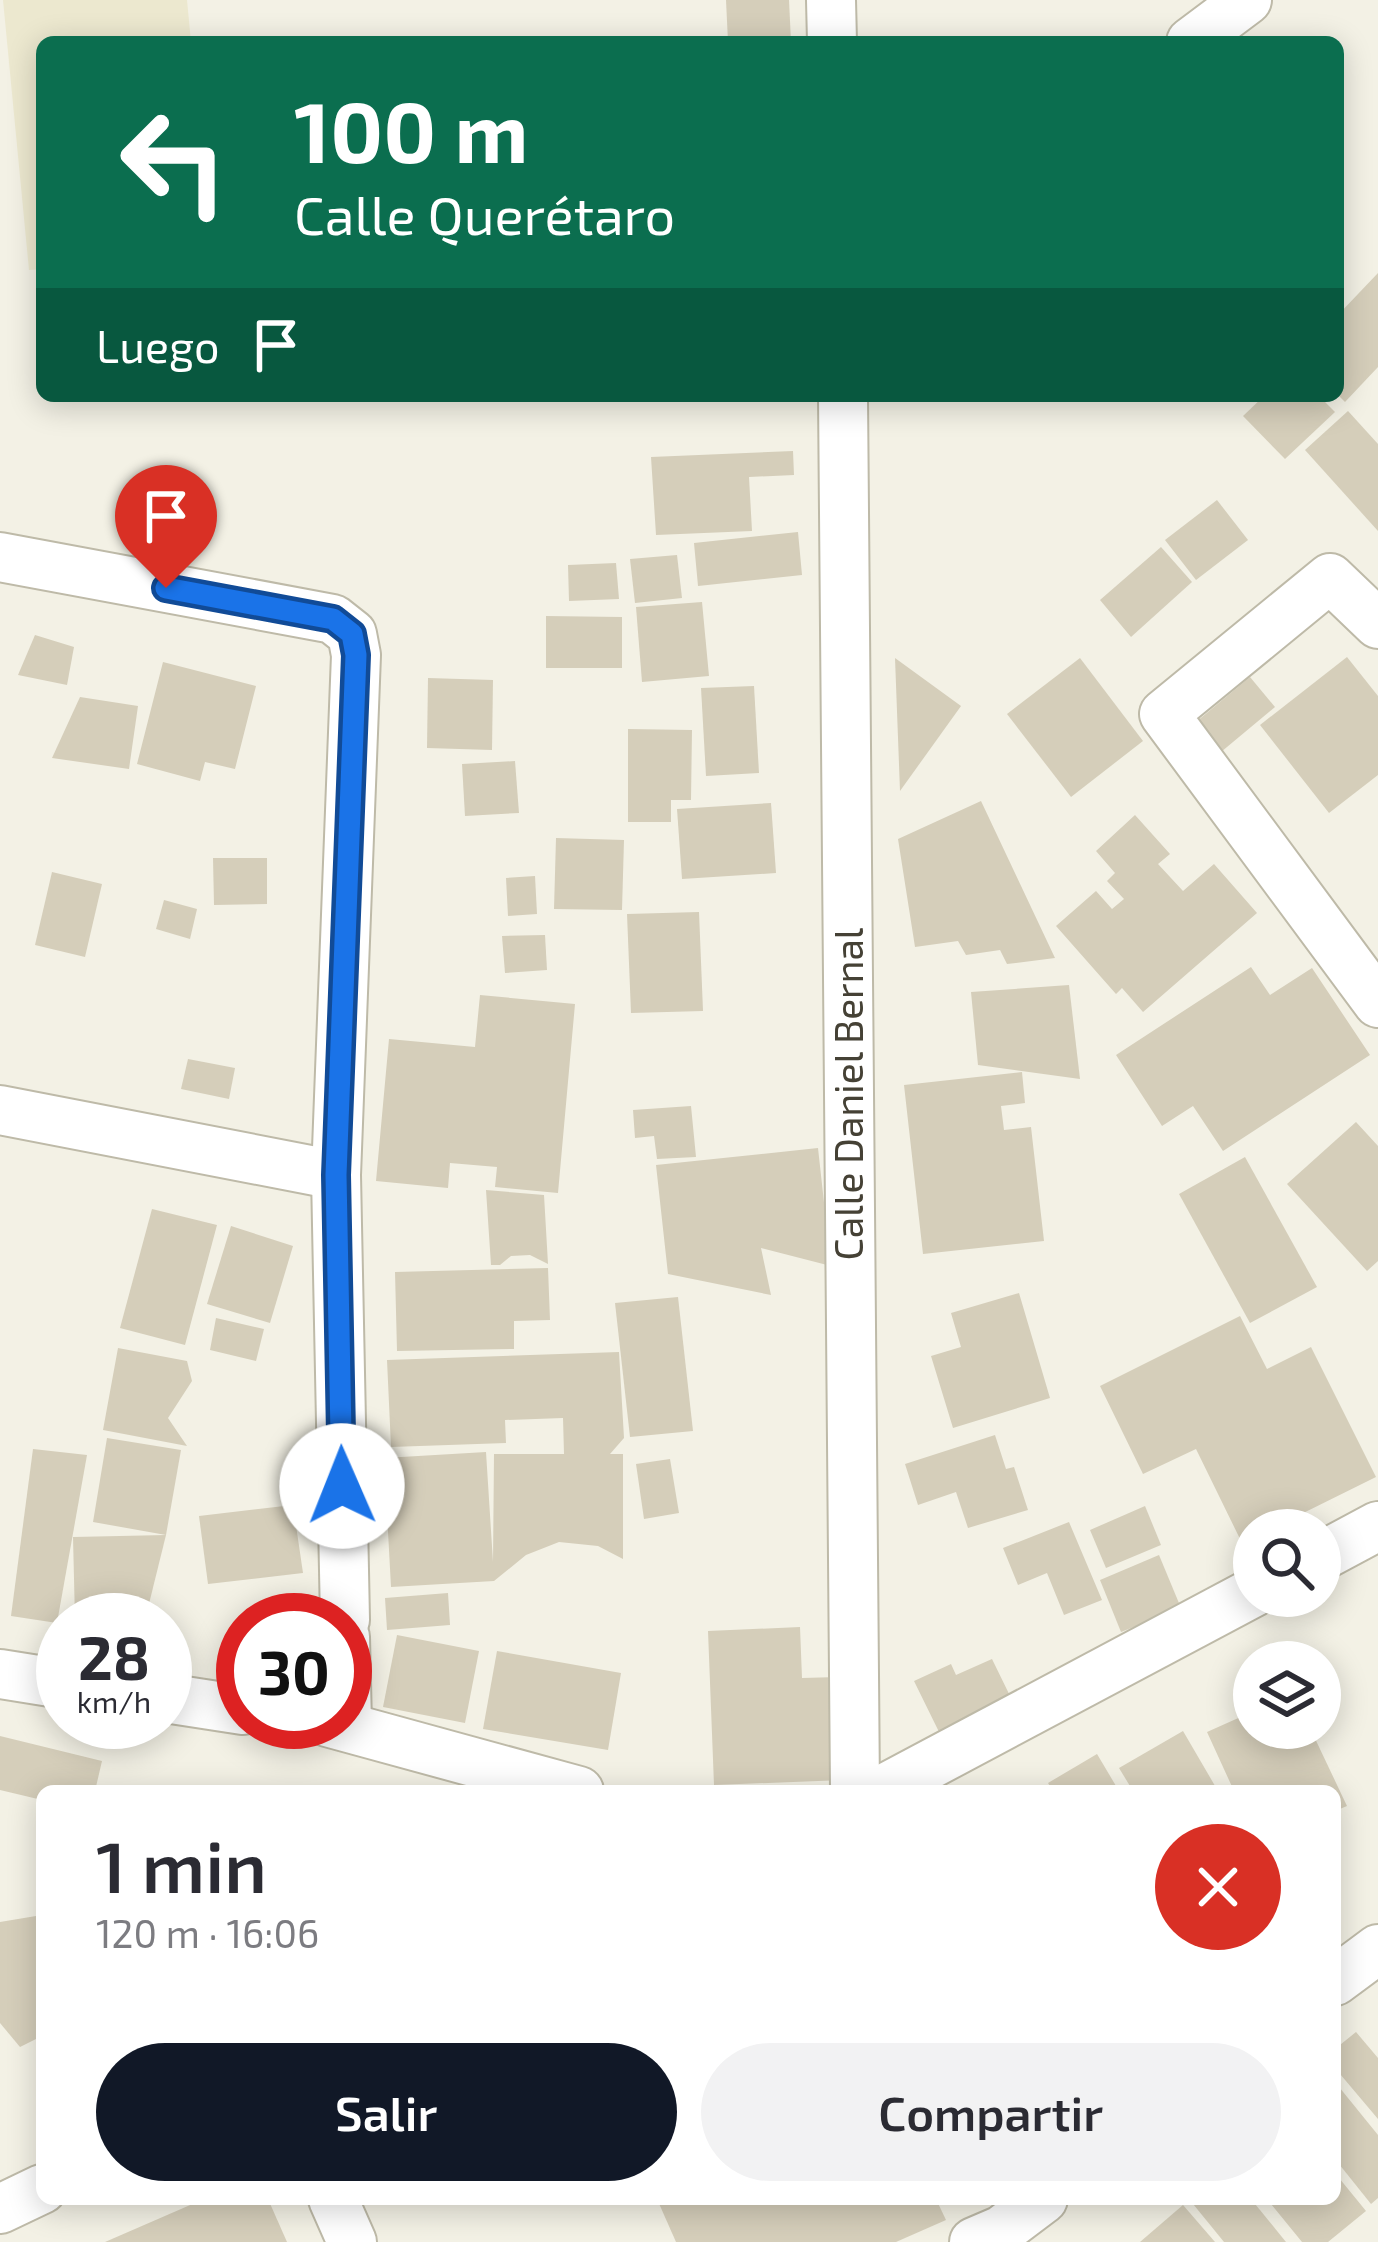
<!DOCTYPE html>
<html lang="es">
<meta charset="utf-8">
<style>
:root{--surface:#fff;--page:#f2f2f3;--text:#2b2b33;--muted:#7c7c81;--accent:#111827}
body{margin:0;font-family:"Exo 2",sans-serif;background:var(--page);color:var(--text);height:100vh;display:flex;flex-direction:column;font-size:45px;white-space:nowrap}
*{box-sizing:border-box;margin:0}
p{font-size:39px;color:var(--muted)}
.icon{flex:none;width:66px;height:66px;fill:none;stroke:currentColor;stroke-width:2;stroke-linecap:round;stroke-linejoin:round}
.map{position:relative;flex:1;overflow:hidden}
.details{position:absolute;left:36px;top:1785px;width:1305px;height:420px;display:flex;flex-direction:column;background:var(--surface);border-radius:18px;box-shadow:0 6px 30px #0003}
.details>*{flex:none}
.banner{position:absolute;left:36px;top:36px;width:1308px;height:366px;border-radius:18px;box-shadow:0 6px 30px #0003;background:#0b6e4f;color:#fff;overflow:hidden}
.buttons{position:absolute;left:1233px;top:1509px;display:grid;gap:24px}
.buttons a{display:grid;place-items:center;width:108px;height:108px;border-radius:50%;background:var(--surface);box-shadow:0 6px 30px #0003;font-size:60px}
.speed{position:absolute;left:36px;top:1593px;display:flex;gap:24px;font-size:60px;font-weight:700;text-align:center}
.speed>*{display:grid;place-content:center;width:156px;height:156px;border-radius:50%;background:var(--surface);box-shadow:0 6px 30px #0003;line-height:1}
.speed small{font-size:30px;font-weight:400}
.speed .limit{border:18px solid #d22;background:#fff;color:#111}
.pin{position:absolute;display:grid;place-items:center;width:102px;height:102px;color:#fff;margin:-123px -51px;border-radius:50% 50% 50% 0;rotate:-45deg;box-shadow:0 0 12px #0007}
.pin .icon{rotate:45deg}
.me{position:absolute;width:132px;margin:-66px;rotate:359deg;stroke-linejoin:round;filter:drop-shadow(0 0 9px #0008)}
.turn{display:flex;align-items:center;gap:42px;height:252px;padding:0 60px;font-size:54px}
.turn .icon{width:156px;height:156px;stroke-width:2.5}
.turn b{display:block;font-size:84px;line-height:102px}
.then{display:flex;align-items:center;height:114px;padding:0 60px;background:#0003;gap:24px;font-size:45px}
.round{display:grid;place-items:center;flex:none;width:126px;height:126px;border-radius:63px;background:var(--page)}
.head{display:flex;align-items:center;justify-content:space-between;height:204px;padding:0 60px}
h1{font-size:72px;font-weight:600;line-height:90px}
.button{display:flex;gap:24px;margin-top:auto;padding:24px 60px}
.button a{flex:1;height:138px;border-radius:72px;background:var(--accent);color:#fff;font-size:48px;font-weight:600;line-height:138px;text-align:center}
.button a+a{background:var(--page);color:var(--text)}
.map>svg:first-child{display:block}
</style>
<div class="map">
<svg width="1378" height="2242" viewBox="0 0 1378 2242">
<rect width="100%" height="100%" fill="#f3f1e5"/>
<!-- education -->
<polygon fill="#ece8cf" points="3,0 187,0 191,42 42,42 42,269 29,270"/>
<!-- building -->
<g fill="#d5ceba">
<polygon points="726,0 789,0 791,42 728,42"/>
<polygon points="1378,273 1378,367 1345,402 1338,395 1338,315"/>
<polygon points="1264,396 1319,396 1335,412 1285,459 1243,416"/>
<polygon points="1348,411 1378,444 1378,531 1305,450"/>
<polygon points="793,451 794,475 749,477 752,531 656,535 651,457"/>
<polygon points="1217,500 1248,540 1196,580 1165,540"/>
<polygon points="798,532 802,575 698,586 694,543"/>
<polygon points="1161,547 1192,582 1131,637 1100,600"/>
<polygon points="677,555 682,598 635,603 630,559"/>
<polygon points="616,563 619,599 569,601 568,565"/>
<polygon points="702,602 709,676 642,682 636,607"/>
<polygon points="546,616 622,617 622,668 546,668"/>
<polygon points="35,635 74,647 67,685 18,675"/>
<polygon points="1347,657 1378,696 1378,775 1329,813 1260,725"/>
<polygon points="895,658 961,706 900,791"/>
<polygon points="1080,658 1143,741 1071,797 1007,714"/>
<polygon points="163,662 256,686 235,769 205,762 200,781 137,764"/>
<polygon points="1250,677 1275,707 1221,752 1196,722"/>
<polygon points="428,678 493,680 492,750 427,748"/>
<polygon points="754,686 759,773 706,776 701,688"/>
<polygon points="80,697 138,706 129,769 52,758"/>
<polygon points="628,729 692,730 691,800 671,800 671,822 628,822"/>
<polygon points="515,761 519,813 465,816 462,764"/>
<polygon points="981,801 1055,958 1007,964 1000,950 966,955 958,941 915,947 898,839"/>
<polygon points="771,803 776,873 682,879 677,809"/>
<polygon points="1135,815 1170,854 1158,864 1183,891 1214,864 1257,913 1143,1012 1122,988 1116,994 1056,926 1096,891 1112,909 1124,899 1107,881 1115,873 1096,851"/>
<polygon points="556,838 624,840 622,910 554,909"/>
<polygon points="213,858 267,858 267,904 214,905"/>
<polygon points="52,872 102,884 85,957 35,945"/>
<polygon points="535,876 537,914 508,916 506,878"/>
<polygon points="164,900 197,909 190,939 156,929"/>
<polygon points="699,912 703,1011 631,1013 627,914"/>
<polygon points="545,935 547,970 505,973 502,936"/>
<polygon points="1251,967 1270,995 1312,968 1370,1055 1223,1151 1193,1106 1162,1126 1116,1055"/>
<polygon points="1069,985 1080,1079 978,1065 971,992"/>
<polygon points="480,995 575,1004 558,1193 495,1187 497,1167 450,1163 448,1188 376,1181 389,1039 475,1047"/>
<polygon points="188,1059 235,1068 229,1099 181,1089"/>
<polygon points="1022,1072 1025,1103 1001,1106 1004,1130 1031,1127 1044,1241 923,1254 904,1085"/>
<polygon points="691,1106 696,1157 657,1159 654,1136 635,1138 633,1110"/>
<polygon points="1356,1122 1378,1146 1378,1261 1367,1271 1287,1184"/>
<polygon points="818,1148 831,1266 761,1248 771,1295 668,1274 656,1165"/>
<polygon points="1245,1157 1317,1287 1250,1323 1179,1194"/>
<polygon points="486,1190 544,1195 548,1264 530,1255 511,1256 500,1265 491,1265"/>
<polygon points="152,1209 217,1225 185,1345 120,1328"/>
<polygon points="231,1226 293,1246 270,1323 207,1304"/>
<polygon points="548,1268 550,1320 514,1321 514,1349 397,1351 395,1272"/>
<polygon points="1019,1293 1050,1398 953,1428 931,1356 961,1347 951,1313"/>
<polygon points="678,1297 693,1431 630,1437 615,1303"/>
<polygon points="1240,1316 1267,1369 1311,1347 1376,1477 1269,1530 1254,1530 1254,1537 1242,1543 1196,1449 1143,1474 1100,1386"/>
<polygon points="216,1318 264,1329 256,1361 210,1350"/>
<polygon points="118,1348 187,1361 192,1381 168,1418 187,1446 103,1430"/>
<polygon points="619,1352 624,1438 610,1454 623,1454 623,1559 598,1546 559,1542 526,1555 494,1581 391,1587 384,1458 486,1452 493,1562 494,1454 564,1454 563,1418 505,1420 506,1443 391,1447 387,1360"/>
<polygon points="995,1435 1006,1469 1014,1467 1028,1510 968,1528 956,1492 918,1505 905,1464"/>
<polygon points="107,1438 181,1450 166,1535 93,1522"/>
<polygon points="33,1449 87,1455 57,1623 11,1616"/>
<polygon points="670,1459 679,1513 644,1519 636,1464"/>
<polygon points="293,1505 303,1573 208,1584 199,1516"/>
<polygon points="1145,1506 1161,1545 1106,1568 1090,1530"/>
<polygon points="1069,1522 1102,1600 1064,1615 1047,1573 1018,1585 1003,1548"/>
<polygon points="166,1535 145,1620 75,1620 73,1537"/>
<polygon points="1159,1555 1181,1608 1121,1632 1100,1580"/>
<polygon points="448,1593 450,1625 387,1630 385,1598"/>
<polygon points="800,1627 802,1678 838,1677 843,1780 714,1785 708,1631"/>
<polygon points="397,1635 479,1651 465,1723 383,1707"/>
<polygon points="497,1651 621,1673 608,1750 483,1729"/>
<polygon points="992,1659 1013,1702 941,1736 914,1681 951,1664 956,1675"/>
<polygon points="1254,1711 1254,1728 1310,1728 1347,1806 1335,1811 1335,1791 1234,1791 1207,1732"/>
<polygon points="1183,1731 1218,1791 1133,1791 1119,1768"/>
<polygon points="0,1736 102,1761 95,1791 42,1791 42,1800 0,1790"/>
<polygon points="1097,1754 1119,1791 1053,1791 1048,1783"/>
<polygon points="42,1915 42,2036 20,2047 0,2023 0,1922"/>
<polygon points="1356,2032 1378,2058 1378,2119 1335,2068 1335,2049"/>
<polygon points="1335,2082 1378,2135 1378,2198 1371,2204 1335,2159"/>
<polygon points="1335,2173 1366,2211 1328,2242 1302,2242 1267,2199 1335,2199"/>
<polygon points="204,2199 268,2199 287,2242 105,2242"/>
<polygon points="657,2199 936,2199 946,2220 896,2242 676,2242"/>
<polygon points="1189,2199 1251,2199 1286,2242 1224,2242"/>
<polygon points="1183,2205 1215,2242 1140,2242"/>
</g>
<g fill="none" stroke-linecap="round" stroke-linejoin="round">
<defs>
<g id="street">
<polyline points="831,0 832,42"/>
<polyline points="1191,42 1247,0"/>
<polyline points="843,396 855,1791"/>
<polyline points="0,557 333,619 352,634 356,655 336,1175 345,1620"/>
<polyline points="1378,624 1330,578 1164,714 1378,1003"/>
<polyline points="0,1110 336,1175"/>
<polyline points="1320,1557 1378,1526"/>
<polyline points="345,1637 347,1725"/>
<polyline points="0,1674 63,1684"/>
<polyline points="165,1698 243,1710"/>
<polyline points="327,1722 579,1791"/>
<polyline points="880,1791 1254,1592"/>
<polyline points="1335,1981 1378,1949"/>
<polyline points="333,2199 352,2242"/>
<polyline points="0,2209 42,2189"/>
<polyline points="974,2242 1002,2230 1043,2199"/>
</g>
</defs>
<!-- street casing -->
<use href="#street" stroke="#bebaa8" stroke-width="52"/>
<!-- street -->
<use href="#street" stroke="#fff" stroke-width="48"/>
</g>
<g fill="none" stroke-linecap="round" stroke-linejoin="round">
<defs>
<polyline id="route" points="166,588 333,619 352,634 356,655 336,1175 342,1486"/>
</defs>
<!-- route casing -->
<use href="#route" stroke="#114b97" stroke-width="30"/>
<!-- route -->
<use href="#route" stroke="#1a73e8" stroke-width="21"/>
</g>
<g text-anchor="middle" stroke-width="9" stroke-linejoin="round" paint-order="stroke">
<!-- street labels -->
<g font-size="39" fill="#454135" stroke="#fff">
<text transform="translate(849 1094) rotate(-90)" y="14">Calle Daniel Bernal</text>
</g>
</g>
</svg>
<div class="buttons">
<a><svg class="icon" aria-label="search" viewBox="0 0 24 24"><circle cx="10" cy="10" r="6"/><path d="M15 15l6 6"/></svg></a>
<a><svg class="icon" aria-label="layers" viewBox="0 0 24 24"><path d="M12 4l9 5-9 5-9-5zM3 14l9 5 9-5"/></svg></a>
</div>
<div class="speed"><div>28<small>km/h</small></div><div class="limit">30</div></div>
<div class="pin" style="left:166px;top:588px;background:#d93025"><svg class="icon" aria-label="arrive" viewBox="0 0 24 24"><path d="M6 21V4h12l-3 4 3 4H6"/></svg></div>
<svg class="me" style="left:342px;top:1486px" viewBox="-20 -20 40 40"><circle r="19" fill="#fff"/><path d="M0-13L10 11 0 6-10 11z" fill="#1a73e8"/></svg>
<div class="banner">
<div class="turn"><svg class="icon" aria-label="left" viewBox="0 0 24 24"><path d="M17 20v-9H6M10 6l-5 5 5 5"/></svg><div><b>100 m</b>Calle Querétaro</div></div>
<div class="then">Luego<svg class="icon" aria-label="arrive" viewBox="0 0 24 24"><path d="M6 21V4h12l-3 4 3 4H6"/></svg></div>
</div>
<section class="details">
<div class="head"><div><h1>1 min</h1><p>120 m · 16:06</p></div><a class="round" style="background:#d93025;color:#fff"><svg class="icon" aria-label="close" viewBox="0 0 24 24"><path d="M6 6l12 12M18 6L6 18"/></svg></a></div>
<div class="button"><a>Salir</a><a>Compartir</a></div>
</section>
</div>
